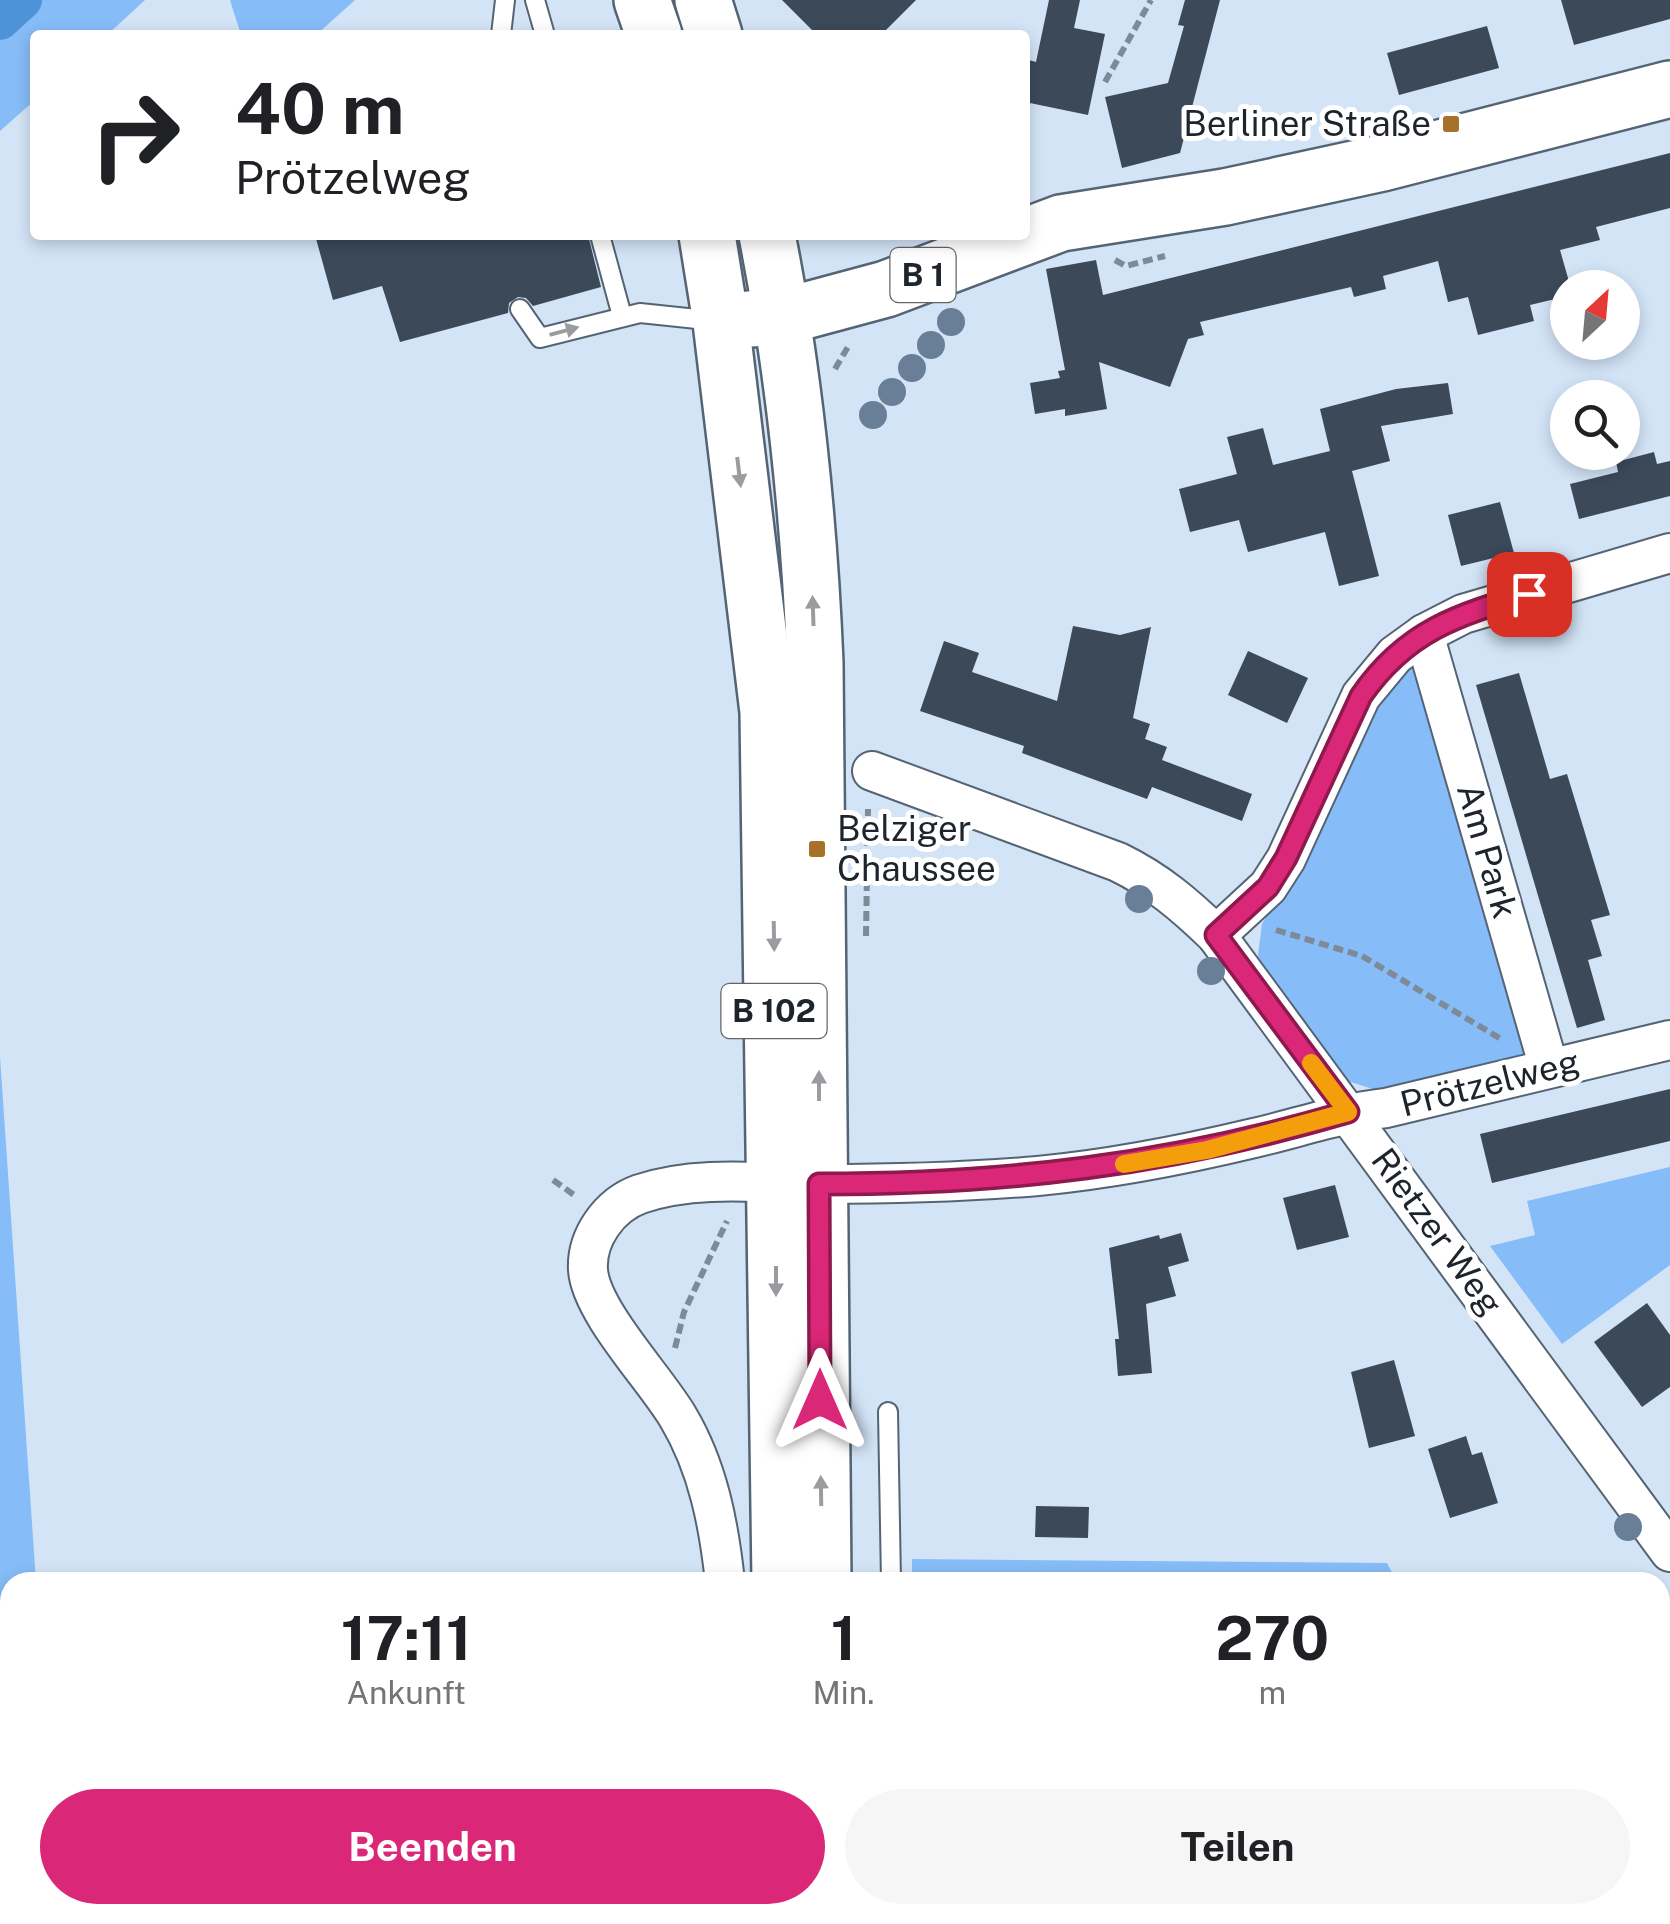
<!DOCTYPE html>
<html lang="de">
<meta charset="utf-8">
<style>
:root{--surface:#fff;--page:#f6f6f6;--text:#202124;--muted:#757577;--accent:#db2777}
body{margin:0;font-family:"Public Sans",sans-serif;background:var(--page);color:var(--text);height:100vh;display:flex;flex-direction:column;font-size:38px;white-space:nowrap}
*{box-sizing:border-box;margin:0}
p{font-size:32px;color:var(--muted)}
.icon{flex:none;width:55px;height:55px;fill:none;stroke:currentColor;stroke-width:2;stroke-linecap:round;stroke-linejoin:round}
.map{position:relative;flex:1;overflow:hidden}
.panel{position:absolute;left:0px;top:1572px;width:1670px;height:352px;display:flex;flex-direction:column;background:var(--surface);border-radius:30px 30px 0 0;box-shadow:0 5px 15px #0003}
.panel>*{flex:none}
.hud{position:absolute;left:30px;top:30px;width:1000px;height:210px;border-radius:10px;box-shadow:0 5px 15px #0003;background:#fff;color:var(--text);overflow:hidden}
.needle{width:65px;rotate:26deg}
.tools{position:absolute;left:1550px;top:270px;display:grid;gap:20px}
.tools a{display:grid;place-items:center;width:90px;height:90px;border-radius:50%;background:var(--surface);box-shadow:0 5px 15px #0003;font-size:50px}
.pin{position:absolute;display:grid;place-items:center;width:85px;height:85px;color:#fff;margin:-42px;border-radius:20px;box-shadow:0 5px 15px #0006}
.me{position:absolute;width:110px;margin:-55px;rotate:0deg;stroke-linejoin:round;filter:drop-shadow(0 0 8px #0008)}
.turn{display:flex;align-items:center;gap:35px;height:210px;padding:0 40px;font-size:45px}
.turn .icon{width:130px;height:130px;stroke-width:2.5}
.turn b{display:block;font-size:70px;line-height:85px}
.eta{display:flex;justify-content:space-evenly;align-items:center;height:170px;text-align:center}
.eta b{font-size:60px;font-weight:700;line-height:70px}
.cta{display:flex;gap:20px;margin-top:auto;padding:20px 40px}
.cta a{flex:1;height:115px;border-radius:60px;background:var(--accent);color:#fff;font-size:40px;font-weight:700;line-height:115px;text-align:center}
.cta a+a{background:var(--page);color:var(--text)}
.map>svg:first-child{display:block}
</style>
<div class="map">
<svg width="1670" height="1924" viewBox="0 0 1670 1924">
<rect width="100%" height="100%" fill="#d3e4f7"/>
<!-- green -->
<g fill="#86bcf7">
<polygon points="0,0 145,0 107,35 35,35 35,100 0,131"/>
<polygon points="230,0 355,0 316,35 241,35"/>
<polygon points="1406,662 1415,665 1537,1059 1386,1093 1344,1080 1264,972 1258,955 1262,924 1298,860 1369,705"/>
<polygon points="0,1057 36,1582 10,1582 10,1915 50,1915 50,1924 0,1924"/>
<polygon points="1670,1167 1670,1265 1562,1344 1490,1246 1535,1235 1527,1201"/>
<polygon points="912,1559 1387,1563 1397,1582 912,1582"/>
</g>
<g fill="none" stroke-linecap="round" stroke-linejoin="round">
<!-- canal -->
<polyline stroke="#4e92d8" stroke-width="38" points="0,21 23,0"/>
</g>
<!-- building -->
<g fill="#3b4959">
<polygon points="782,0 916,0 881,35 817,35"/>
<polygon points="1049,0 1080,0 1074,28 1105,34 1088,115 1025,102 1025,59 1036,62"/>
<polygon points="1185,0 1220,0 1180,153 1122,168 1105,97 1168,83 1184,26 1178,25"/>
<polygon points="1561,0 1670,0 1670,19 1574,45"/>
<polygon points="1487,26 1499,68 1399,95 1387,53"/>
<polygon points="1670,153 1670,208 1596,227 1600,240 1560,250 1568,278 1568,296 1530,305 1534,321 1478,335 1468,297 1448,302 1438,261 1383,276 1386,289 1354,297 1351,287 1200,322 1204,335 1188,339 1170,387 1099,362 1107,409 1065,416 1065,409 1035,414 1030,383 1060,378 1058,371 1065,370 1046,269 1096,260 1103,295"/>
<polygon points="315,235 588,235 601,287 533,306 526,298 518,297 509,303 508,313 400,342 382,286 333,300"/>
<polygon points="1448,383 1453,414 1381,426 1390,461 1352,471 1379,576 1339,586 1325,532 1248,552 1239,520 1190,532 1179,489 1237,474 1227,437 1263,428 1273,465 1330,451 1320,409 1396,389"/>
<polygon points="1654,452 1657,464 1670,461 1670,496 1579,519 1570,484 1618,472 1616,462"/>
<polygon points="1500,502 1514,553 1461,566 1448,515"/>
<polygon points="1073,626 1120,635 1151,627 1133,718 1150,724 1145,739 1167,747 1162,760 1252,794 1242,821 1152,787 1147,799 1022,753 1024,746 920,711 944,641 979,653 972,672 1057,701"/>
<polygon points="1248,651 1308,678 1287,723 1228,695"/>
<polygon points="1519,673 1550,779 1567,774 1610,915 1591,920 1602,956 1588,960 1605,1020 1577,1028 1476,685"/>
<polygon points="1670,1089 1670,1141 1492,1183 1480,1134"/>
<polygon points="1335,1185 1349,1237 1297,1250 1283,1198"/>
<polygon points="1181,1233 1189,1261 1168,1267 1176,1296 1146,1304 1152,1373 1118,1376 1115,1339 1119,1339 1109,1248 1159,1235 1160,1239"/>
<polygon points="1647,1303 1670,1335 1670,1387 1642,1407 1594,1342"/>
<polygon points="1394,1360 1415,1436 1369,1448 1351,1372"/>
<polygon points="1466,1436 1472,1455 1482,1452 1498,1503 1450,1518 1428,1449"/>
<polygon points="1036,1506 1089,1507 1088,1538 1035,1537"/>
</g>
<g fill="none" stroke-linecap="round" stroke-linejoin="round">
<defs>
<g id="lane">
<polyline points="535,0 545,35"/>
<polyline points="501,35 505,0"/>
<polyline points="600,235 622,316"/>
<polyline points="520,309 540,338 640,313 716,321"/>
<polyline points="888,1412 891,1582"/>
<polyline points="926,1915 930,1924"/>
<polyline points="952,1924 956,1915"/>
</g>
<g id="street">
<polyline points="1424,634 1549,1068"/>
<path d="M 872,771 L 1118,862 C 1157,881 1185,905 1216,935 L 1670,1552"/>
<polyline points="1216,935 1268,887 1286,859 1361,696 1395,655 1424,634 1463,614 1670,553"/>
<path d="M 725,1582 C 719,1525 708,1467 678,1417 C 655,1378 591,1312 588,1270 C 586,1238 609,1205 640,1194 C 696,1175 761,1183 820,1184 C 893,1184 966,1182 1038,1176 C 1111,1169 1183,1155 1254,1138 C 1298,1128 1340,1113 1386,1108 L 1670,1040"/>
<polyline points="736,1915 736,1924"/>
</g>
<g id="primary">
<polyline points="642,0 654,35"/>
<polyline points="703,0 714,35"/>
<polyline points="707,235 721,322 768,712 780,1582"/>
<path d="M 767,235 C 795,377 809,518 815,663 L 823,1582"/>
<polyline points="749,319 782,317 886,289 1061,223 1225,197 1382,163 1670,89"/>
<polyline points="788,1915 788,1924"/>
<polyline points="830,1915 830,1924"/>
</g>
</defs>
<!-- lane casing -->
<use href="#lane" stroke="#556474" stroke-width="22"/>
<!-- street casing -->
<use href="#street" stroke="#556474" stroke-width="42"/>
<!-- primary casing -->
<use href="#primary" stroke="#556474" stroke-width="60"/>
<!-- path -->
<g stroke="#7e8a97" stroke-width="6" stroke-dasharray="10 5" stroke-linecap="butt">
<polyline points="1105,82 1151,0"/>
<polyline points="1115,260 1126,266 1165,256"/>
<polyline points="835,369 849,345"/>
<polyline points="1276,930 1362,956 1501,1039"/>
<polyline points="866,936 868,809"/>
<polyline points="553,1180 577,1197"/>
<polyline points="675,1348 684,1312 727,1221"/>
</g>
<!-- lane -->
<use href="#lane" stroke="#fff" stroke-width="18"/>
<!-- street -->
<use href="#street" stroke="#fff" stroke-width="38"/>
<!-- primary -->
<use href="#primary" stroke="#fff" stroke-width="55"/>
</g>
<!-- trees -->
<g fill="#687f97">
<circle cx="951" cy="322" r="14"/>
<circle cx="931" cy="345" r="14"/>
<circle cx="912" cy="368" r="14"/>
<circle cx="892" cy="392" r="14"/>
<circle cx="873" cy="415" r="14"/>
<circle cx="1139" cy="899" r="14"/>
<circle cx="1211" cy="971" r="14"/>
<circle cx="1628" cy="1527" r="14"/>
</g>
<!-- one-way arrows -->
<defs><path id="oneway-solid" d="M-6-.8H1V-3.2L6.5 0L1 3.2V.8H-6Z" transform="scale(2.5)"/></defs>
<g fill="#9a9ca0">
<use href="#oneway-solid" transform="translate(564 331) rotate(-15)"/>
<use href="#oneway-solid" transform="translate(739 472) rotate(83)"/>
<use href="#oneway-solid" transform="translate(813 611) rotate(-92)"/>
<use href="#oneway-solid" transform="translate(774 936) rotate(89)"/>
<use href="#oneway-solid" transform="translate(819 1086) rotate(-90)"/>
<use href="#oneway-solid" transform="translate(776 1281) rotate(90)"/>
<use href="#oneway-solid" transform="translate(821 1491) rotate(-91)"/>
</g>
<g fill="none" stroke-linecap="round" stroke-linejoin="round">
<defs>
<path id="route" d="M 820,1400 L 819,1184 C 1007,1184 1167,1165 1348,1112 L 1216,935 L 1268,887 L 1286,858 L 1361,696 C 1406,631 1457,615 1529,594"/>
</defs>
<!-- route casing -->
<use href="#route" stroke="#8e194d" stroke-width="25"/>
<!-- route -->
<use href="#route" stroke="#db2777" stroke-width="18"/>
<!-- slow -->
<polyline stroke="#f59e0b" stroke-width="18" points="1124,1164 1207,1150 1348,1112 1311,1063"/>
</g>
<!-- markers -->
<g fill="#a6722a" stroke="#fff" stroke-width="4">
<rect x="1441" y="114" width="20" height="20" rx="5"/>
<rect x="807" y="839" width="20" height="20" rx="5"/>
</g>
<g text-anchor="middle" stroke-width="10" stroke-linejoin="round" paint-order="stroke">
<!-- shield labels -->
<g fill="#fff" stroke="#62666b" stroke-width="2.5">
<rect x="890.5" y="248" width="65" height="54" rx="8"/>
<rect x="721.5" y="984" width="105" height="54" rx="8"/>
</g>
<g font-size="32" font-weight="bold" fill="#1e242b">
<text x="923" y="286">B 1</text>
<text x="774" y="1022">B 102</text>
</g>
<!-- poi labels -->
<g font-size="35" fill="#1e242b" stroke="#fff" text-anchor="end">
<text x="1431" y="136">Berliner Straße</text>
<text x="837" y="841" text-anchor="start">Belziger<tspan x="837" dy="40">Chaussee</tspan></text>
</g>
<!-- street labels -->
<g font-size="35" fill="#1e242b" stroke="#fff">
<text transform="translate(1487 851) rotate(74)" y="12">Am Park</text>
<text transform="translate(1490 1083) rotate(-14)" y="12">Prötzelweg</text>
<text transform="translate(1437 1232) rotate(54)" y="12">Rietzer Weg</text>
</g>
</g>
</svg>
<div class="tools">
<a><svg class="needle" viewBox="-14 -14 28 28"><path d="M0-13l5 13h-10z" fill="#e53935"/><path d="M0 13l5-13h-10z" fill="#757577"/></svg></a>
<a><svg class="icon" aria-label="search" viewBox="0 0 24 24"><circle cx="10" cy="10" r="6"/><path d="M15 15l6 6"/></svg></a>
</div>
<div class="pin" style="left:1529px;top:594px;background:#d93025"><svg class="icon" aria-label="arrive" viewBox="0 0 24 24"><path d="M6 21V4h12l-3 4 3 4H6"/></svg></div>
<svg class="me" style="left:820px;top:1400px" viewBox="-20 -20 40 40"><path d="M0-17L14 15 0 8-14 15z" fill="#db2777" stroke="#fff" stroke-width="4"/></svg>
<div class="hud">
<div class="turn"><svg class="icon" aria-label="right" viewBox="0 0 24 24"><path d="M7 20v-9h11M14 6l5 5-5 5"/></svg><div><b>40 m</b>Prötzelweg</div></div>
</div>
<section class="panel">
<div class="eta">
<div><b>17:11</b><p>Ankunft</p></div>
<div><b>1</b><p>Min.</p></div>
<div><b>270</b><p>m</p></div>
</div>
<div class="cta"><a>Beenden</a><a>Teilen</a></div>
</section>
</div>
